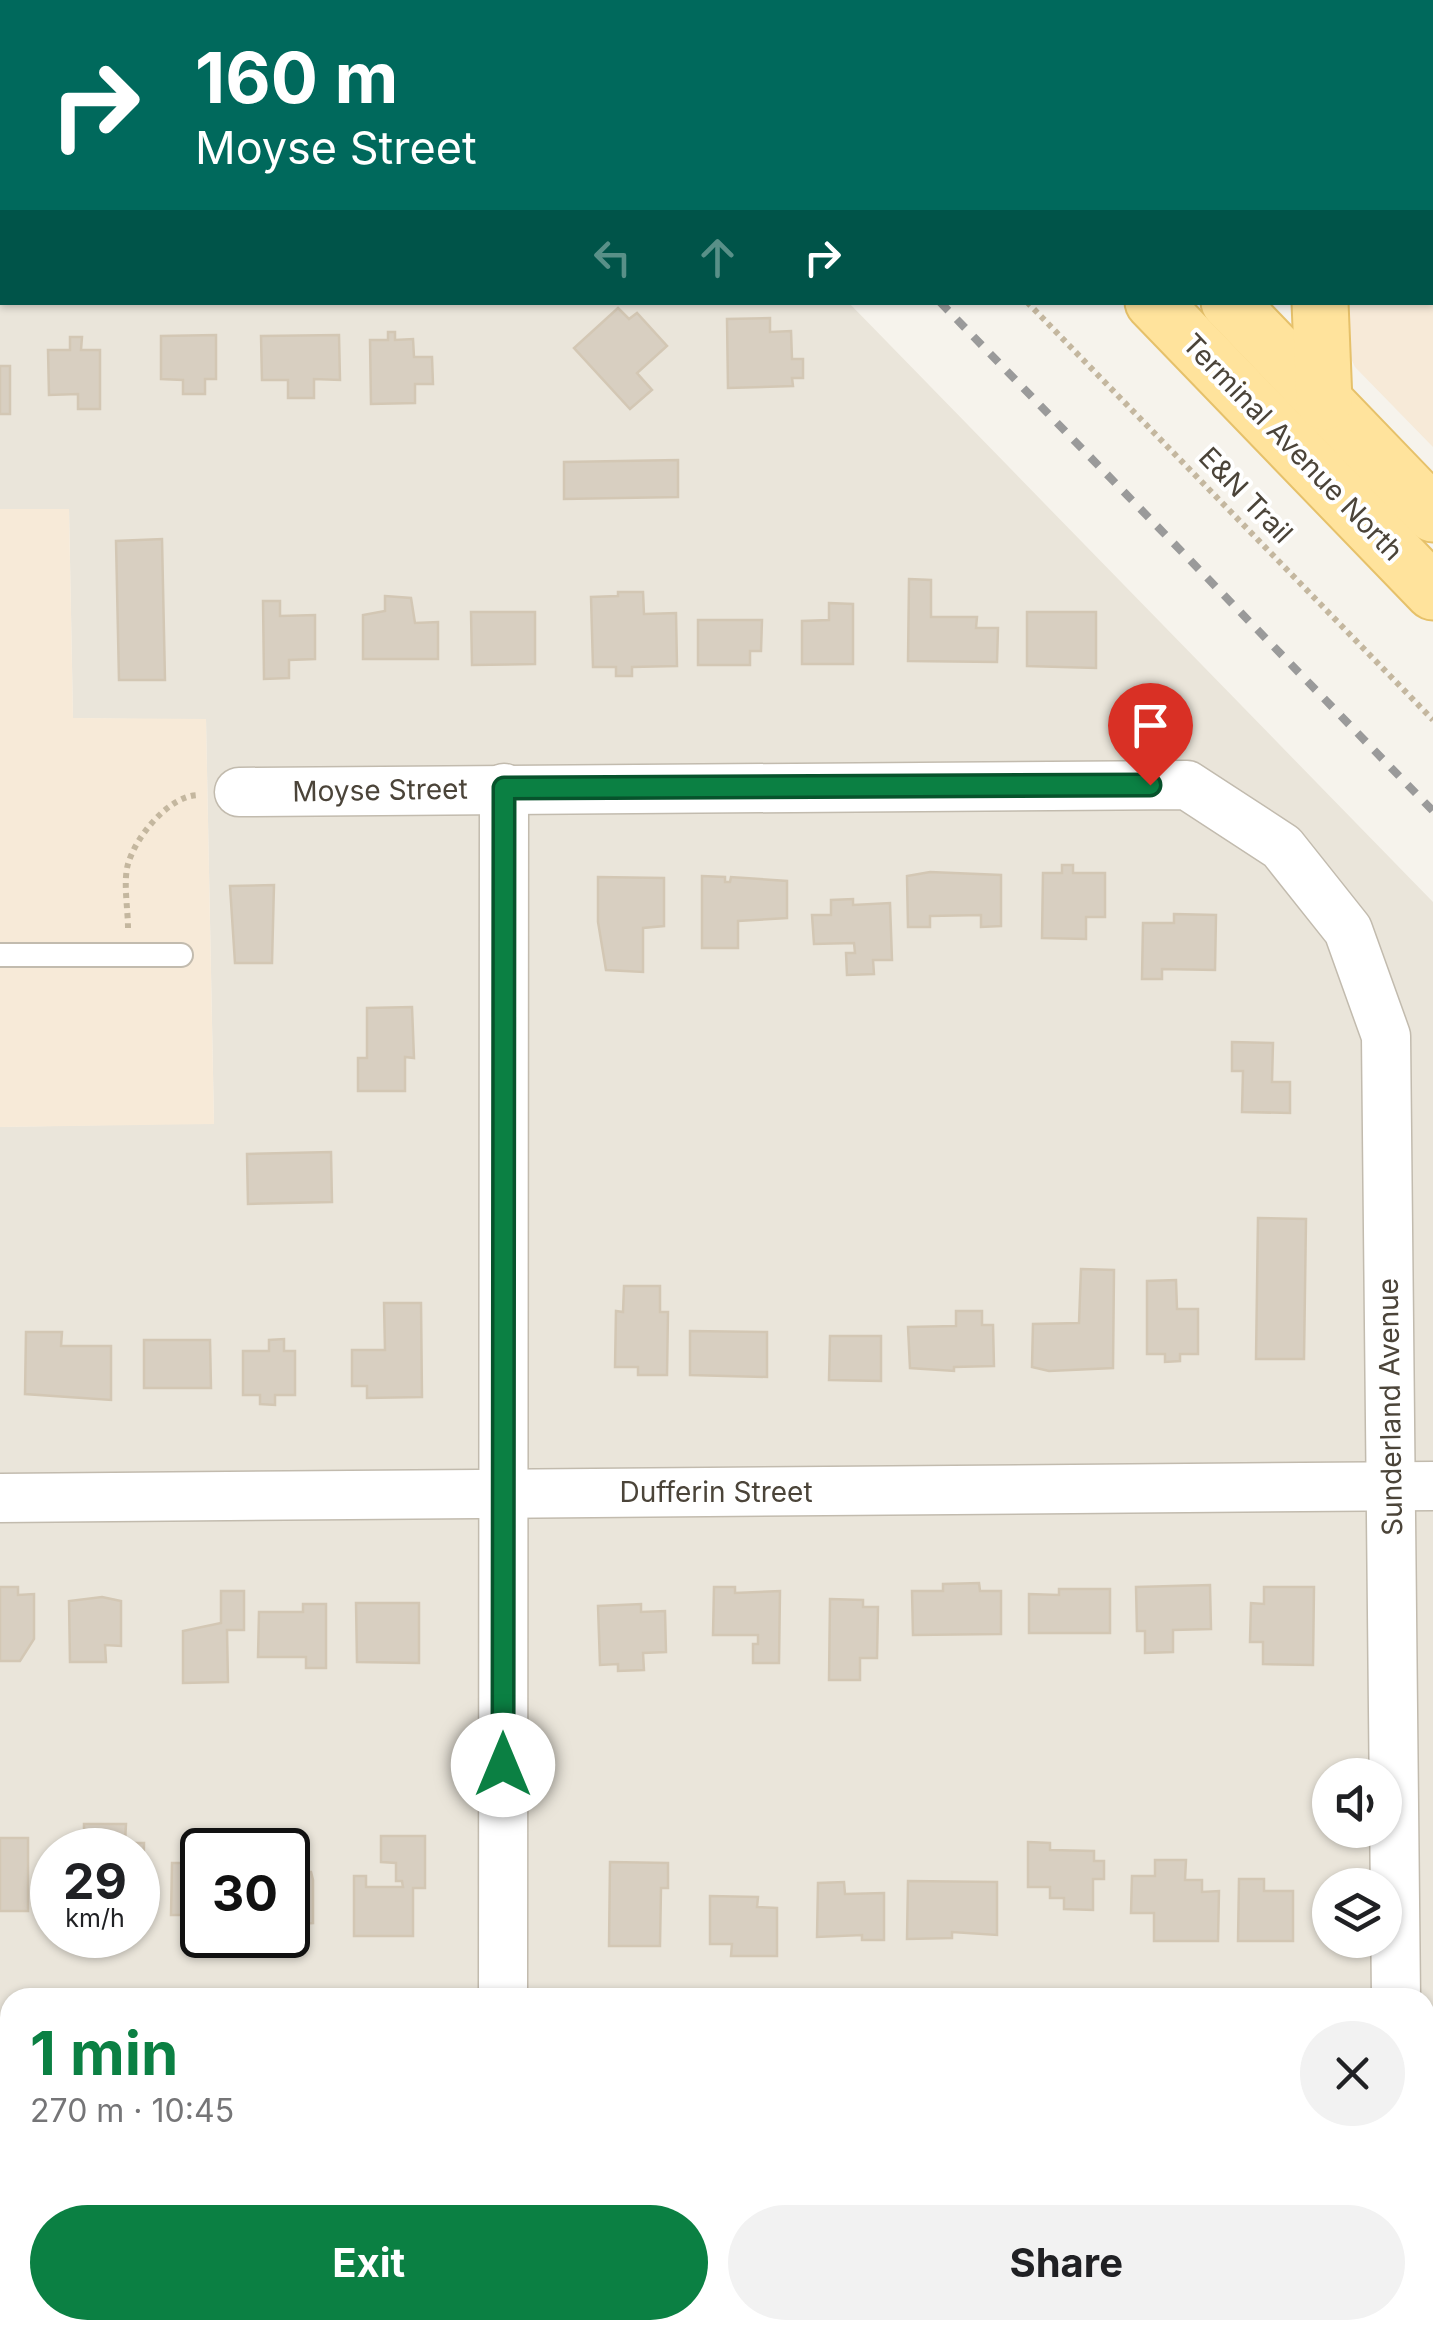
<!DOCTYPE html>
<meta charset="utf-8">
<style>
:root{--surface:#fff;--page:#f2f2f2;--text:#202124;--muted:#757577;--accent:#0b8043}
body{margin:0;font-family:Inter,sans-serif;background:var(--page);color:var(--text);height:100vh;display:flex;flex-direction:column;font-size:38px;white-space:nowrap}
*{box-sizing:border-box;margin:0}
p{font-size:32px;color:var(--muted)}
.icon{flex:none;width:55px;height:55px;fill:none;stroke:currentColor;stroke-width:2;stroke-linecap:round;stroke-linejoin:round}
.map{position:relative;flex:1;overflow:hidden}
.sheet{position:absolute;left:0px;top:1988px;width:1435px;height:352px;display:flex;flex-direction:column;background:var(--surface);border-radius:30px 30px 0 0;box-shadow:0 2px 8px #0004}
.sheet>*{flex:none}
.guide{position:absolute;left:0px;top:0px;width:1435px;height:305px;box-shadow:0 2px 8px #0004;background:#00695c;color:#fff;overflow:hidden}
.buttons{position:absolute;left:1312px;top:1758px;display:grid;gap:20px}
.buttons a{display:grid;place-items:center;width:90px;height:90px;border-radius:50%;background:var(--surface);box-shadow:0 2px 8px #0004;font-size:50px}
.speed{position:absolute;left:30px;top:1828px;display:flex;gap:20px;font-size:50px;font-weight:700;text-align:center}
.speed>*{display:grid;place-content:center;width:130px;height:130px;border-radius:50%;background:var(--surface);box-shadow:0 2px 8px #0004;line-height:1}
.speed small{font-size:25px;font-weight:400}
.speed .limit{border:5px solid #111;border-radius:15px;background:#fff;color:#111}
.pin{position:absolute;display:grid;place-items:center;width:85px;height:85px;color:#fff;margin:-102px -42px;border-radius:50% 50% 50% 0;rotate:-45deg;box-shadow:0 0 10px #0007}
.pin .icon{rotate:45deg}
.me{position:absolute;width:110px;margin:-55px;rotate:0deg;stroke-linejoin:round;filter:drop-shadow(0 0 8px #0008)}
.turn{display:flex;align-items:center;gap:35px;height:210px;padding:0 30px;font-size:45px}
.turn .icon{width:130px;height:130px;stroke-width:2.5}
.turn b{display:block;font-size:70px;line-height:85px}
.lanes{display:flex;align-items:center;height:95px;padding:0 30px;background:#0003;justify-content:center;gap:50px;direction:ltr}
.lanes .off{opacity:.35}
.round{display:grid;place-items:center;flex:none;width:105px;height:105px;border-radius:52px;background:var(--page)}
.headline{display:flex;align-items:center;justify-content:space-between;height:170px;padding:0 30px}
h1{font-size:60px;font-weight:700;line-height:75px;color:var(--accent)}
.button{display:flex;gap:20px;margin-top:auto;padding:20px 30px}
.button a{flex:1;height:115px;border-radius:60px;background:var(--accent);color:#fff;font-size:40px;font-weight:700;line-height:115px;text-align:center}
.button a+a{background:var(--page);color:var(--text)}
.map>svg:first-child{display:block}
</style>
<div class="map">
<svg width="1433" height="2338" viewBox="0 0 1433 2338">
<rect width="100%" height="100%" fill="#f6f3ec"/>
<!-- residential -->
<g fill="#eae5da" fill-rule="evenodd">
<path d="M 0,0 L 554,0 L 2,2 L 2,302 L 849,303 L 1433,902 L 1433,2338 L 0,2338 L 0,1127 L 214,1123 L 206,720 L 73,718 L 69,509 L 0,509 ZM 1330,1775 L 1385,1775 L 1385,1830 L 1330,1830 ZM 52,1850 L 138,1850 L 138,1935 L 52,1935 ZM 202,1850 L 288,1850 L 288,1935 L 202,1935 ZM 1330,1885 L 1385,1885 L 1385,1940 L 1330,1940 ZM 10,1998 L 1425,1998 L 1425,2330 L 10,2330 Z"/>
<polygon points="973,0 1433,0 1433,201 1432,2"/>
</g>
<!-- commercial -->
<g fill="#f7ead8">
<polygon points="1433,257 1433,447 1355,367 1344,343 1342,303 1432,302"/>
<polygon points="0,509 69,509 73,718 206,719 214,1124 0,1127"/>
</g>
<!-- parking -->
<polygon fill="#e5e3e0" points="0,0 275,0 2,2 0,66"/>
<!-- building -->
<g fill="#d8cfc1" stroke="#d3c7b4" stroke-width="2.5">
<polygon points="618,308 629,319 637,313 667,346 637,373 652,390 630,409 574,348"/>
<polygon points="770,318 770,332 791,331 792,359 803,359 803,378 792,378 793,386 728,388 727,319"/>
<polygon points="388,332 395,332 395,340 413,339 414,357 432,357 433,384 415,384 415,403 371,404 370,340 388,340"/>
<polygon points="216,335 216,379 205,379 205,394 183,394 183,380 161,379 161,336"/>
<polygon points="339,335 340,380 314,379 314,398 288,398 288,380 262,380 261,336"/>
<polygon points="70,337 82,337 81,350 100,350 100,409 78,409 78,394 49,395 48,350 70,350"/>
<rect x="0" y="366" width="10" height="48"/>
<polygon points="678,460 678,497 564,499 564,462"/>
<polygon points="162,539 165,680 119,680 116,541"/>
<polygon points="909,579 931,580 931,617 977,617 976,628 998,628 997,662 908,661"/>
<polygon points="618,592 643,592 644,614 676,613 677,666 632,667 632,676 616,676 616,667 593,667 591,597 618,596"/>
<polygon points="385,596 411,598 415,623 438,622 438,659 363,659 363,615 385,611"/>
<polygon points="263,601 280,601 280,616 315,615 315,659 289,660 289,678 264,679"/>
<polygon points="829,603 853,604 853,664 802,664 802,621 829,620"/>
<polygon points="471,612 535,612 535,664 472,665"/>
<polygon points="1027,612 1096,612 1096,668 1027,666"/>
<polygon points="698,620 762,620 761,651 750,651 750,665 698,665"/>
<polygon points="1062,865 1073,865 1073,873 1105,873 1105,917 1086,917 1086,939 1042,938 1043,873 1062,873"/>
<polygon points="930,872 1001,875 1001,926 981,927 981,915 930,916 930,927 908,927 907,876"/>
<polygon points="702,876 725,877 725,882 730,882 731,877 787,881 787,918 738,921 738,948 702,948"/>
<polygon points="598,877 664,878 664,926 643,928 643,972 606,970 598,922"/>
<polygon points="274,885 272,963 235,963 230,886"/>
<polygon points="853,899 853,905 890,903 892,960 873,960 874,974 847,975 846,953 855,953 854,943 814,944 812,915 831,915 831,900"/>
<polygon points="1174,914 1216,915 1215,970 1162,969 1162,979 1142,979 1143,923 1174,923"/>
<polygon points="412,1007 414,1058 405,1057 405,1091 358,1091 358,1058 367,1058 367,1008"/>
<polygon points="1232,1042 1273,1043 1272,1082 1290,1082 1290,1113 1242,1112 1243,1071 1232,1071"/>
<polygon points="331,1152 332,1202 248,1204 247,1154"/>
<polygon points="1258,1218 1306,1219 1304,1359 1256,1359"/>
<polygon points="1081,1269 1114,1270 1113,1368 1049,1371 1032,1367 1033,1324 1079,1323"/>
<polygon points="1176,1280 1177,1309 1198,1309 1198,1354 1180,1354 1180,1361 1165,1362 1165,1354 1147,1354 1147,1281"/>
<polygon points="624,1286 660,1286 660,1312 668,1312 667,1375 638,1375 638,1367 615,1367 616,1311 623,1312"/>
<polygon points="384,1303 421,1303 422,1397 367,1398 367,1386 352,1386 352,1350 385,1350"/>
<polygon points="956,1311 982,1311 982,1325 993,1325 994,1366 954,1367 954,1371 910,1368 908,1327 956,1326"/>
<polygon points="690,1331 767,1332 767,1377 690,1375"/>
<polygon points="26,1332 62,1332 61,1346 111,1346 111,1400 25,1394"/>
<polygon points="830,1336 881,1336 881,1381 829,1380"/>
<polygon points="284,1339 284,1351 295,1351 295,1395 275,1395 275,1405 260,1404 260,1395 243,1395 243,1351 269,1351 269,1340"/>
<polygon points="144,1340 210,1340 211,1388 144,1388"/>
<polygon points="979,1583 980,1591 1001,1591 1001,1634 913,1635 912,1591 943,1591 943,1584"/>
<polygon points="1210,1585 1211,1629 1173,1630 1173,1652 1145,1653 1145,1631 1137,1631 1136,1587"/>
<polygon points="0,1587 18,1587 18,1595 34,1594 34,1639 20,1661 0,1661"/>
<polygon points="714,1587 735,1587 735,1593 780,1591 779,1663 753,1663 753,1644 758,1644 758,1635 713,1635"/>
<polygon points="1264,1587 1314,1587 1313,1665 1263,1664 1263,1642 1250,1642 1251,1603 1264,1604"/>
<polygon points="1059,1589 1110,1589 1110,1633 1029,1633 1029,1594 1059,1595"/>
<polygon points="221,1591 244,1591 244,1630 227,1630 228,1682 183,1683 183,1631 221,1623"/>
<polygon points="102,1597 121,1601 121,1646 105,1645 106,1662 70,1662 69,1601"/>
<polygon points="830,1599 863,1600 863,1607 878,1607 877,1658 860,1658 860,1680 829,1680"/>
<polygon points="356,1603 419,1603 419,1663 357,1662"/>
<polygon points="303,1604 326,1604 326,1668 306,1668 306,1657 258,1657 259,1612 303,1612"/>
<polygon points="641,1604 641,1612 665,1611 666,1652 643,1653 644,1670 618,1671 618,1664 600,1665 598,1606"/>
<polygon points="84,1824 126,1824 125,1843 144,1843 143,1905 138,1905 138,1850 84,1850"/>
<polygon points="381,1836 425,1836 425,1888 413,1888 413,1936 354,1936 354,1876 366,1876 366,1887 403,1887 402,1881 396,1881 396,1863 381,1862"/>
<rect x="0" y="1838" width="28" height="73"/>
<polygon points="1028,1842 1050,1843 1050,1850 1094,1851 1094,1861 1104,1861 1104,1879 1093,1879 1093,1910 1064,1909 1064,1898 1050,1898 1050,1887 1028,1887"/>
<polygon points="190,1845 216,1845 216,1850 202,1850 202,1915 171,1915 172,1863 189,1863"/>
<polygon points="288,1857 300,1857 300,1872 311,1872 313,1880 313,1923 298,1924 298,1931 290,1930 288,1923"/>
<polygon points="1155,1860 1186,1860 1185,1880 1202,1880 1202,1892 1219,1891 1218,1941 1154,1941 1154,1913 1131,1913 1132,1876 1155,1876"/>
<polygon points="610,1862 668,1863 668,1888 661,1888 660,1946 609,1946"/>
<polygon points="1239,1879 1264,1879 1264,1891 1293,1891 1293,1941 1238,1941"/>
<polygon points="908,1881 997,1882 997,1935 952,1932 952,1938 907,1939"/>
<polygon points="844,1882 845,1894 884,1893 884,1940 862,1940 862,1935 817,1937 818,1883"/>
<polygon points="710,1896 758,1897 757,1907 777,1908 777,1956 731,1956 732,1944 710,1944"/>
<polygon points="0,2155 5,2155 4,2203 0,2203"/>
</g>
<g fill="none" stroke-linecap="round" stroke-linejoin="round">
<defs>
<polyline id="lane" points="0,955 181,955"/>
<g id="street">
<polyline points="1432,225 1433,225"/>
<polyline points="0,233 2,233"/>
<polyline points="239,792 1187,785 1282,847 1348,930 1386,1036 1396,1998"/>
<polyline points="0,1498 1433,1486"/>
<polyline points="503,1998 504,788"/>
<polyline points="0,2044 10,2044"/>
<polyline points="1425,2047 1433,2047"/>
<polyline points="1400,2330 1400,2338"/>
<polyline points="503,2338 503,2330"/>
</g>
<g id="primary">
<polyline points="860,0 863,2"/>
<polyline points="940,0 943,2"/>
<polyline points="1153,302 1433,592"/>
<polyline points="1229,302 1433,514"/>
<polyline points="1320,302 1324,402"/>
</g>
</defs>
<!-- lane casing -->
<use href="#lane" stroke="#c2bbae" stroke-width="26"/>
<!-- street casing -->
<use href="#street" stroke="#c2bbae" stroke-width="51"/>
<!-- primary casing -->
<use href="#primary" stroke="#e6c16a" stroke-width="59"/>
<!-- path -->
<g stroke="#c4b79f" stroke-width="6" stroke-dasharray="5 5" stroke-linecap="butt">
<polyline points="571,0 573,2"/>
<polyline points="1027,302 1433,720"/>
<path d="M 128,928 C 128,909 123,882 128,864 C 136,836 169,796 198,795"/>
</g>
<!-- lane -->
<use href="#lane" stroke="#fff" stroke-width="22"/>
<!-- street -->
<use href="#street" stroke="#fff" stroke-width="48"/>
<!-- primary -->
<use href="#primary" stroke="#ffe39c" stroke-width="55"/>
<!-- rail -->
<g stroke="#9a9a9a" stroke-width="8" stroke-dasharray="12 12" stroke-linecap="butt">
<polyline points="646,0 648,2"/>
<polyline points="940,302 1433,811"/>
</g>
</g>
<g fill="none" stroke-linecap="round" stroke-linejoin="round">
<defs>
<polyline id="route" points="503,1765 504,788 1150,785"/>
</defs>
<!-- route casing -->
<use href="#route" stroke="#07532c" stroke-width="25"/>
<!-- route -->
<use href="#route" stroke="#0b8043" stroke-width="18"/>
</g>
<g text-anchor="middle" stroke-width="8" stroke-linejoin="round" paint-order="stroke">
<!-- street labels -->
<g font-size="28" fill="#4b4439" stroke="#fff">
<text transform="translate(1293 447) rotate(46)" y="10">Terminal Avenue North</text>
<text transform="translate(1246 495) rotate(46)" y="10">E&amp;N Trail</text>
<text transform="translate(380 790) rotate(-1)" y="10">Moyse Street</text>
<text transform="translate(1390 1407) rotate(-91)" y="10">Sunderland Avenue</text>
<text x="716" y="1502">Dufferin Street</text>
</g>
</g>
</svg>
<div class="buttons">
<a><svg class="icon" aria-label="sound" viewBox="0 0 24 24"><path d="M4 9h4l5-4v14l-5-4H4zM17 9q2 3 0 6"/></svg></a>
<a><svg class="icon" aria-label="layers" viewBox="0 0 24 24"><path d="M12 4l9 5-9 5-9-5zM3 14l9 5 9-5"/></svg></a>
</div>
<div class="speed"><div>29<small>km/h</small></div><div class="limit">30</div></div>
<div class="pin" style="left:1150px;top:785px;background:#d93025"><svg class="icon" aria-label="arrive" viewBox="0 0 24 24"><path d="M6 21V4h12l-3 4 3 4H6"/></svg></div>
<svg class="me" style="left:503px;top:1765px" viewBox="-20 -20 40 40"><circle r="19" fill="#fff"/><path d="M0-13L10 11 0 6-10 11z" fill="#0b8043"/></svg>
<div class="guide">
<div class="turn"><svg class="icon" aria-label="right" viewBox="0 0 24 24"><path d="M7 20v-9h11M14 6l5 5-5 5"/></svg><div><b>160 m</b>Moyse Street</div></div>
<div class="lanes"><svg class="icon off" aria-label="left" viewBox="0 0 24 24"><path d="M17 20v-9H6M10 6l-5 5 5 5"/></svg><svg class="icon off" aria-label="ahead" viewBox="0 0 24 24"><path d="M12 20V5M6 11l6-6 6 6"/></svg><svg class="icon" aria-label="right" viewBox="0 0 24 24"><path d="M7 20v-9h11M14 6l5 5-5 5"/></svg></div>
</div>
<section class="sheet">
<div class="headline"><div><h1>1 min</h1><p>270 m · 10:45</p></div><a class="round"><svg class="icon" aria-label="close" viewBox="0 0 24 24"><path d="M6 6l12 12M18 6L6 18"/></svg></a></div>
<div class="button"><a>Exit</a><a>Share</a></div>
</section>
</div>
